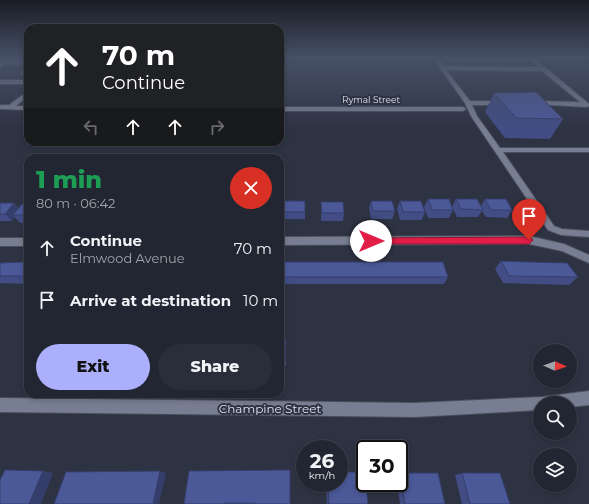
<!DOCTYPE html>
<meta charset="utf-8">
<style>
:root{--surface:#222632;--page:#2a2e3a;--text:#f1f3f6;--muted:#a2a5ac;--line:#3f434d;--accent:#acaffb}
body{margin:0;font-family:Montserrat,sans-serif;background:var(--page);color:var(--text);height:100vh;display:flex;flex-direction:column;font-size:15px;white-space:nowrap}
*{box-sizing:border-box;margin:0}
p{font-size:13px;color:var(--muted)}
.icon{flex:none;width:22px;height:22px;fill:none;stroke:currentColor;stroke-width:2;stroke-linecap:round;stroke-linejoin:round}
.map{position:relative;flex:1;overflow:hidden}
.drawer{position:absolute;left:24px;top:154px;width:260px;height:244px;display:flex;flex-direction:column;background:var(--surface);border-radius:12px;box-shadow:0 2px 6px #0003,0 0 0 1px var(--line)}
.drawer>*{flex:none}
.hud{position:absolute;left:24px;top:24px;width:260px;height:122px;border-radius:12px;box-shadow:0 2px 6px #0003,0 0 0 1px var(--line);background:#202124;color:#fff;overflow:hidden}
.needle{width:26px;rotate:92deg}
.fabs{position:absolute;left:533px;top:344px;display:grid;gap:8px}
.fabs a{display:grid;place-items:center;width:44px;height:44px;border-radius:50%;background:var(--surface);box-shadow:0 2px 6px #0003,0 0 0 1px var(--line);font-size:20px}
.speed{position:absolute;left:296px;top:440px;display:flex;gap:8px;font-size:20px;font-weight:700;text-align:center}
.speed>*{display:grid;place-content:center;width:52px;height:52px;border-radius:50%;background:var(--surface);box-shadow:0 2px 6px #0003,0 0 0 1px var(--line);line-height:1}
.speed small{font-size:10px;font-weight:400}
.speed .limit{border:2px solid #111;border-radius:6px;background:#fff;color:#111}
.pin{position:absolute;display:grid;place-items:center;width:34px;height:34px;color:#fff;margin:-41px -17px;border-radius:50% 50% 50% 0;rotate:-45deg;box-shadow:0 0 4px #0007}
.pin .icon{rotate:45deg}
.me{position:absolute;width:44px;margin:-22px;rotate:90deg;stroke-linejoin:round;filter:drop-shadow(0 0 3px #0008)}
.turn{display:flex;align-items:center;gap:14px;height:84px;padding:0 12px;font-size:18px}
.turn .icon{width:52px;height:52px;stroke-width:2.5}
.turn b{display:block;font-size:28px;line-height:34px}
.lanes{display:flex;align-items:center;height:38px;padding:0 12px;background:#0003;justify-content:center;gap:20px;direction:ltr}
.lanes .off{opacity:.35}
.round{display:grid;place-items:center;flex:none;width:42px;height:42px;border-radius:21px;background:var(--page)}
.overview{display:flex;align-items:center;justify-content:space-between;height:68px;padding:0 12px}
h1{font-size:24px;font-weight:800;line-height:30px;color:#1e9e55}
.button{display:flex;gap:8px;margin-top:auto;padding:8px 12px}
.button a{flex:1;height:46px;border-radius:24px;background:var(--accent);color:#111;font-size:16px;font-weight:800;line-height:46px;text-align:center}
.button a+a{background:var(--page);color:var(--text)}
ul{padding:0;list-style:none}
li{display:flex;align-items:center;gap:12px;height:52px;padding:0 12px}
li div{flex:1}
li b{display:block;font-size:15px}
li em{font-style:normal}
.map>svg:first-child{display:block}
</style>
<div class="map">
<svg width="589" height="504" viewBox="0 0 589 504">
<rect width="100%" height="100%" fill="#2e3343"/>
<g fill="none" stroke-linecap="round" stroke-linejoin="round">
<defs>
<g id="minor">
<polygon points="433,58 438,58 444,66 538,67 528,58 534,58 589,104 589,106 587,107 532,104 532,102 534,101 580,102 542,71 446,70 470,101 502,101 505,103 502,105 472,105 477,116 500,148 589,148 589,152 503,152 554,226 562,229 589,231 589,237 561,235 548,230 471,116 465,103"/>
<polygon points="2,61 28,61 28,65 0,64"/>
<polygon points="28,66 28,75 21,74 21,72"/>
<rect x="0" y="80" width="28" height="4"/>
<polygon points="28,91 28,96 16,106 28,106 28,110 0,109 0,105 9,105"/>
<polygon points="280,107 463,107 466,109 463,111 280,111"/>
<polygon points="529,236 564,244 589,255 589,263 562,251 529,244 280,245 280,237"/>
<rect x="0" y="238" width="28" height="8"/>
<polygon points="589,391 589,405 570,407 570,403 540,403 540,410 415,417 0,412 0,398 415,403 542,397"/>
</g>
<polygon id="major" points="5,58 11,58 0,67 0,63"/>
</defs>
<!-- minor casing -->
<use href="#minor" stroke="#4b4e5c" stroke-width="2"/>
<!-- major casing -->
<use href="#major" stroke="#4b4e5c" stroke-width="2"/>
<!-- minor -->
<use href="#minor" fill="#787e91" fill-rule="evenodd"/>
<!-- major -->
<use href="#major" fill="#45a4a5" fill-rule="evenodd"/>
</g>
<!-- wall -->
<g fill="#414d84">
<polygon points="445,58 528,58 526,62 447,62"/>
<polygon points="494,93 563,119 550,139 505,138 485,112"/>
<polygon points="428,199 453,210 449,218 428,218 424,207"/>
<polygon points="456,199 481,206 485,199 512,210 507,218 486,217 482,211 478,217 457,217 452,207"/>
<polygon points="371,201 395,211 392,219 371,219 369,208"/>
<polygon points="400,201 425,212 422,220 400,220 397,209"/>
<polygon points="321,202 344,213 343,221 321,221"/>
<polygon points="0,203 14,203 18,208 28,204 28,223 20,223 15,217 12,221 0,221"/>
<polygon points="283,212 305,212 305,219 284,219"/>
<polygon points="501,261 578,277 569,285 503,283 495,269"/>
<polygon points="28,262 28,284 0,283 0,263"/>
<polygon points="280,262 448,277 444,284 280,284"/>
<rect x="280" y="339" width="6" height="27"/>
<polygon points="189,471 290,504 184,504"/>
<polygon points="399,473 400,473 445,504 400,504 397,483 399,483"/>
<polygon points="462,473 510,504 462,504 455,475"/>
<polygon points="326,483 339,483 368,504 327,504"/>
</g>
<!-- shaded-wall -->
<g fill="#353e6b">
<polygon points="14,203 21,211 13,215 15,217 12,221 5,214"/>
<polygon points="43,471 53,473 41,504 29,504"/>
<polygon points="160,471 166,473 159,504 153,504"/>
</g>
<!-- building -->
<g fill="#4c5999" stroke="#353e6b">
<polygon points="536,92 563,119 516,118 494,93"/>
<polygon points="428,199 449,199 453,210 432,210"/>
<polygon points="456,199 477,199 483,210 461,209"/>
<polygon points="485,199 506,199 512,210 491,210"/>
<polygon points="284,201 305,201 305,212 283,212"/>
<polygon points="371,201 392,201 395,211 373,211"/>
<polygon points="400,201 421,201 425,212 403,212"/>
<polygon points="321,202 343,202 344,213 322,213"/>
<polygon points="0,203 14,203 5,214 0,214"/>
<polygon points="22,204 28,204 28,215 13,215"/>
<polygon points="501,261 527,262 567,263 578,277 509,276"/>
<polygon points="28,262 28,276 0,276 0,263"/>
<polygon points="280,262 443,262 448,277 280,277"/>
<polygon points="280,339 286,339 285,361 280,361"/>
<polygon points="5,470 43,471 29,504 0,504 0,480"/>
<polygon points="290,470 290,504 255,504 255,503 224,503 224,504 184,504 189,471"/>
<polygon points="160,471 153,504 54,504 66,472"/>
<polygon points="339,472 365,472 365,483 366,483 368,504 329,504 328,483 339,483"/>
<polygon points="400,473 438,473 445,504 405,504"/>
<polygon points="462,473 500,473 510,504 470,504"/>
</g>
<!-- sky -->
<linearGradient id="sky" x2="0" y2="1"><stop stop-color="#191c25"/><stop offset="0.45" stop-color="#465066"/><stop offset="1" stop-color="#465066" stop-opacity="0"/></linearGradient>
<rect width="589" height="129" fill="url(#sky)"/>
<!-- route -->
<polygon fill="#e11d48" stroke="#92132f" points="529,237 533,240 529,244 371,244 366,241 371,238"/>
<g text-anchor="middle" stroke-width="4" stroke-linejoin="round" paint-order="stroke">
<!-- far-street labels -->
<g font-size="9" fill="#dee1ec" stroke="#2e3343">
<text x="371" y="103">Rymal Street</text>
</g>
<!-- near-street labels -->
<g font-size="12" fill="#dee1ec" stroke="#2e3343">
<text x="270" y="413">Champine Street</text>
</g>
</g>
</svg>
<div class="fabs">
<a><svg class="needle" viewBox="-14 -14 28 28"><path d="M0-13l5 13h-10z" fill="#e53935"/><path d="M0 13l5-13h-10z" fill="#a2a5ac"/></svg></a>
<a><svg class="icon" aria-label="search" viewBox="0 0 24 24"><circle cx="10" cy="10" r="6"/><path d="M15 15l6 6"/></svg></a>
<a><svg class="icon" aria-label="layers" viewBox="0 0 24 24"><path d="M12 4l9 5-9 5-9-5zM3 14l9 5 9-5"/></svg></a>
</div>
<div class="speed"><div>26<small>km/h</small></div><div class="limit">30</div></div>
<div class="pin" style="left:529px;top:240px;background:#d93025"><svg class="icon" aria-label="arrive" viewBox="0 0 24 24"><path d="M6 21V4h12l-3 4 3 4H6"/></svg></div>
<svg class="me" style="left:371px;top:241px" viewBox="-20 -20 40 40"><circle r="19" fill="#fff"/><path d="M0-13L10 11 0 6-10 11z" fill="#e11d48"/></svg>
<div class="hud">
<div class="turn"><svg class="icon" aria-label="ahead" viewBox="0 0 24 24"><path d="M12 20V5M6 11l6-6 6 6"/></svg><div><b>70 m</b>Continue</div></div>
<div class="lanes"><svg class="icon off" aria-label="left" viewBox="0 0 24 24"><path d="M17 20v-9H6M10 6l-5 5 5 5"/></svg><svg class="icon" aria-label="ahead" viewBox="0 0 24 24"><path d="M12 20V5M6 11l6-6 6 6"/></svg><svg class="icon" aria-label="ahead" viewBox="0 0 24 24"><path d="M12 20V5M6 11l6-6 6 6"/></svg><svg class="icon off" aria-label="right" viewBox="0 0 24 24"><path d="M7 20v-9h11M14 6l5 5-5 5"/></svg></div>
</div>
<section class="drawer">
<div class="overview"><div><h1>1 min</h1><p>80 m · 06:42</p></div><a class="round" style="background:#d93025;color:#fff"><svg class="icon" aria-label="close" viewBox="0 0 24 24"><path d="M6 6l12 12M18 6L6 18"/></svg></a></div>
<ul>
<li><svg class="icon" aria-label="ahead" viewBox="0 0 24 24"><path d="M12 20V5M6 11l6-6 6 6"/></svg><div><b>Continue</b><p>Elmwood Avenue</p></div><em>70 m</em></li>
<li><svg class="icon" aria-label="arrive" viewBox="0 0 24 24"><path d="M6 21V4h12l-3 4 3 4H6"/></svg><div><b>Arrive at destination</b></div><em>10 m</em></li>
</ul>
<div class="button"><a>Exit</a><a>Share</a></div>
</section>
</div>
